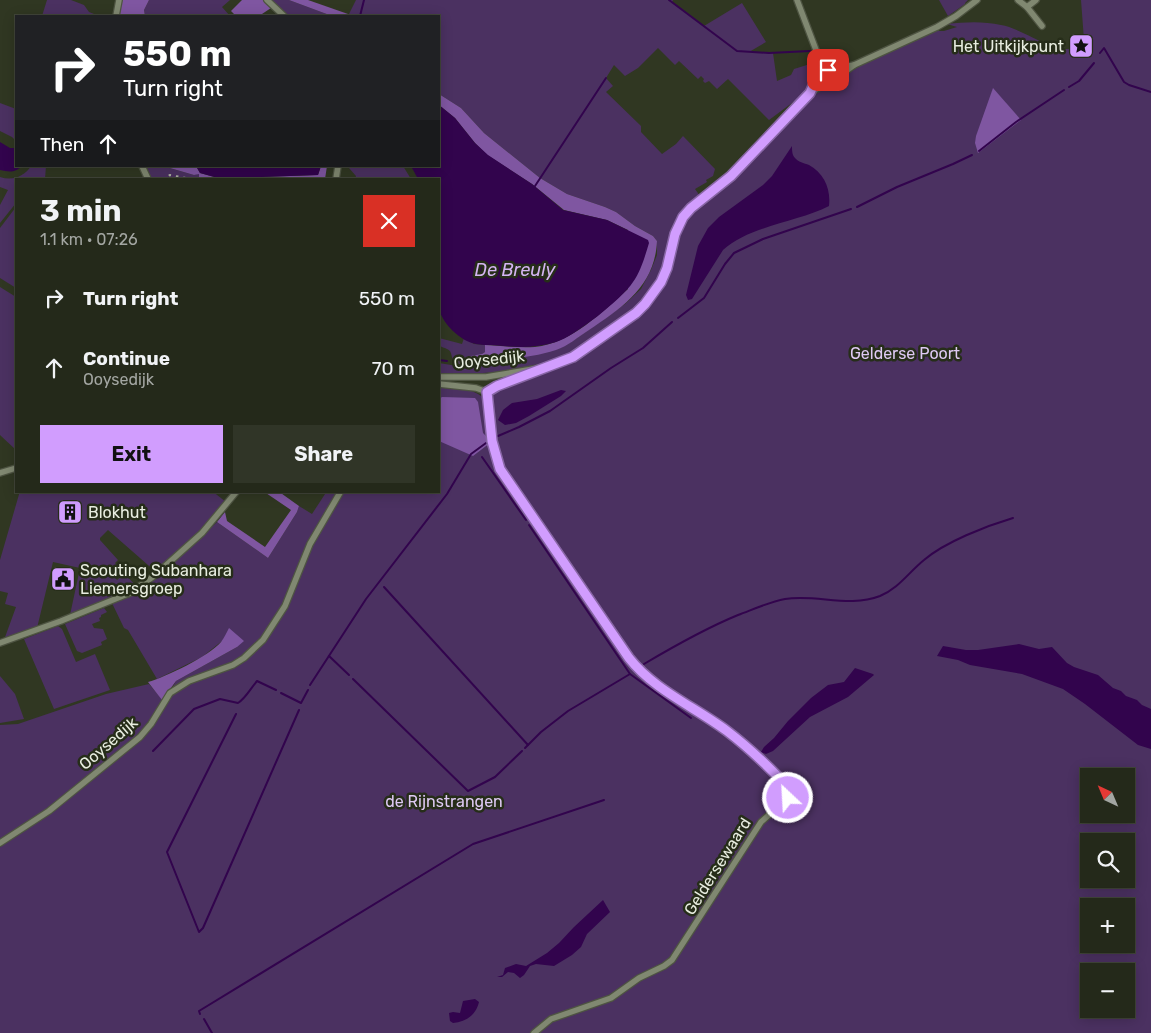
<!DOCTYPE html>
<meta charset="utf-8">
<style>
:root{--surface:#24291a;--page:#303527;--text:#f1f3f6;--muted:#a3a6a2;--line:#414539;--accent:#d19dfe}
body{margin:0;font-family:Rubik,sans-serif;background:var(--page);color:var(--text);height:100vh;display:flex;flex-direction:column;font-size:19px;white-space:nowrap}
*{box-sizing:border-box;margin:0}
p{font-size:16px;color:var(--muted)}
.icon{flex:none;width:28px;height:28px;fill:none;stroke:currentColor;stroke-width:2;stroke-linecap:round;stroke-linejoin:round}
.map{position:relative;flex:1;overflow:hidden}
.drawer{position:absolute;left:15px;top:178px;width:425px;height:315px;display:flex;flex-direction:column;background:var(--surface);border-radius:0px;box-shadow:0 2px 12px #0003,0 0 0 1px var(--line)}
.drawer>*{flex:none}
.banner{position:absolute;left:15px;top:15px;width:425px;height:152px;border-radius:0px;box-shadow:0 2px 12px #0003,0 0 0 1px var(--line);background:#202124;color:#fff;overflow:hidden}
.needle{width:32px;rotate:316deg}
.tools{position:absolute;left:1080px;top:768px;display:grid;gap:10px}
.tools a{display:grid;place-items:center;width:55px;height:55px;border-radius:0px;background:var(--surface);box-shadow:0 2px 12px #0003,0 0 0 1px var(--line);font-size:25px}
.pin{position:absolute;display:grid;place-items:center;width:42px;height:42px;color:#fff;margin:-21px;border-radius:10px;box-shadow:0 2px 8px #0006}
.me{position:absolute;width:55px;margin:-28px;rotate:335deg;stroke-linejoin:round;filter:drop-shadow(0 0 4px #0008)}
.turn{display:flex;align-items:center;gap:18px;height:105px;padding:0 25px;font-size:22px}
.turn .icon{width:65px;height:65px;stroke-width:2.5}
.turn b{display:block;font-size:35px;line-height:42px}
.then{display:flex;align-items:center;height:48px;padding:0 25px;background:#0003;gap:10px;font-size:19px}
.round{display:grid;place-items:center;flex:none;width:52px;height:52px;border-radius:0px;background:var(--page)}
.headline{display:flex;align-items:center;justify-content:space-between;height:85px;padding:0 25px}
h1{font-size:30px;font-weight:700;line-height:38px}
.primary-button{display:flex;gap:10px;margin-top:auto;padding:10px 25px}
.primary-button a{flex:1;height:58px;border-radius:0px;background:var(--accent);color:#111;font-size:20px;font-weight:700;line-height:58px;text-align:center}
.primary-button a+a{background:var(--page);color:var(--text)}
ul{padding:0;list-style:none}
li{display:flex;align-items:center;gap:15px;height:70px;padding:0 25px}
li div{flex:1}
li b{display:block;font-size:19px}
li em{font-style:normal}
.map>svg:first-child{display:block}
</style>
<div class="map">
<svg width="1151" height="1033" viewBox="0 0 1151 1033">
<rect width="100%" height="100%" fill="#303722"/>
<!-- green -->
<g fill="#4b3161" fill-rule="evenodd">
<polygon points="47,0 71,0 84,5 89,12 99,16 42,16"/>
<polygon points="149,0 230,0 222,7 230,16 145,16 144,10"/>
<polygon points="270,0 289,0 332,16 288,16"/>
<path d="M 356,0 L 673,0 L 672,2 L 704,26 L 742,3 L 766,42 L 749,52 L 773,53 L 777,81 L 791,75 L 794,69 L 810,64 L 815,56 L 820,72 L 804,94 L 769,120 L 728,79 L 717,89 L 709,81 L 705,83 L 703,81 L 704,79 L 701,76 L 698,79 L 679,61 L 675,65 L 658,48 L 638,68 L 625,76 L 614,65 L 606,78 L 613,86 L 606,92 L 641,126 L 641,132 L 662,154 L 676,144 L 683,136 L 715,169 L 713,176 L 706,180 L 707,182 L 695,189 L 700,196 C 693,201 686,207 681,214 C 668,232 670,259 660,279 C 650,300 632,315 613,327 C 600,336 586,348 572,355 C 539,370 477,375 441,374 L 439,374 L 439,363 L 457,366 L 504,360 L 557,349 L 571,342 L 625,304 L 641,289 L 651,270 L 657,255 L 657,241 L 653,236 L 635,226 L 616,212 L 605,207 L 567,194 L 540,178 L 484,133 L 461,108 L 439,94 L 439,16 L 348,16 Z"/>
<polygon points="939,0 968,0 965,3 965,4 948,16"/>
<path d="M 1081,0 L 1151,0 L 1151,1033 L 0,1033 L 0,847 L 38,822 L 142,738 L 169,697 L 182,686 L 238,665 L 279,620 L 312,542 L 342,491 L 439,491 L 439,387 C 457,388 473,387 487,401 L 496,389 L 571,360 L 633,320 L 645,308 L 659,289 L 671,261 L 675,256 L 679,231 L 687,215 L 811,95 L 873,58 L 933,31 L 944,31 L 957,27 L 947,24 C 965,22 983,21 1001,25 C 1021,28 1051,51 1068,49 C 1075,49 1080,45 1084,40 ZM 1089,776 L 1126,776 L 1126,814 L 1089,814 ZM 1089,841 L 1126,841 L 1126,879 L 1089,879 ZM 1089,906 L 1126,906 L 1126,944 L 1089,944 ZM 1089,971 L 1126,971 L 1126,1009 L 1089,1009 Z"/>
<polygon points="0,103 16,109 16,141 12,137 0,131"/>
<path d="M 31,166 L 46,166 L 45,179 L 16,179 L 16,203 L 0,223 L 0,205 L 8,190 L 0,187 L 0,177 C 12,181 24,177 31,166 Z"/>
<polygon points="146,166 166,167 194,175 200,173 199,179 152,179"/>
<polygon points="349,166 403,166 411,179 355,179 356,176 349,168"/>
<polygon points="16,207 16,288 0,278 0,228"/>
<polygon points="0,287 16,297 16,450 0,435"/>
<path d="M 439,338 L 462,344 L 464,338 L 474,344 L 485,345 L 485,352 L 479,356 L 460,358 L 454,363 C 449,350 454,351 439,346 Z"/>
<polygon points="20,491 212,491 226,502 200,532 156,572 108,530 100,538 100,540 118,560 115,563 121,570 118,573 113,573 113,575 117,580 125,574 136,586 122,594 70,615 80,568 53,562 37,628 4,640 16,607 5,604 8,593 0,591 0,560"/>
<path d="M 327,491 L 338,491 L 276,618 L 257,644 L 239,659 L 191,677 L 173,688 L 139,734 L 44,812 L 0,841 L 0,725 L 18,724 L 106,694 L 149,684 L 162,699 L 172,688 L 176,681 L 237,647 L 222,641 L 202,657 L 157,679 L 128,630 L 124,628 L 112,603 C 138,595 156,577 176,559 C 190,547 204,535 217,522 L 268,558 L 297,512 L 299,506 L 312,514 Z"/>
<polygon points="104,608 107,612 101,615 101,617 99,618 100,621 92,624 94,628 103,629 107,639 101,642 102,645 82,653 77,651 65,624"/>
<polygon points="58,626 62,629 76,662 95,654 110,690 54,709 24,639"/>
<polygon points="0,676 15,694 24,719 0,723"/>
</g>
<!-- forest -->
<g fill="#7f56a1">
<polygon points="122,0 149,0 144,10 145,16 119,16"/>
<polygon points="242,0 263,0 271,8 259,16 236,16 231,11"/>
<polygon points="289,0 308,0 348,14 348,16 332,16"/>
<polygon points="993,88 1021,120 978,153 975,143 976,136"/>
<path d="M 439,94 L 461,108 L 484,133 L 540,178 L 567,194 L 605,207 L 616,212 L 635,226 L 653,236 L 657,241 C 655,286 623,307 589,330 C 578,337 568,346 556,350 C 538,356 518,358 500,360 C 485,363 469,367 454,363 L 460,358 L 482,354 L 485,352 L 485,345 C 502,346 519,348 535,347 C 572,343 602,312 628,289 L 628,230 L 607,220 L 564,210 L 532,184 L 487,155 L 475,143 L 455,118 L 439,105 Z"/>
<polygon points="163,166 196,166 200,173 218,178 230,178 318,175 321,166 327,166 325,179 199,179 199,174 194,175"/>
<polygon points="442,397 475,398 478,402 483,433 489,439 490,443 473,456 439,441 439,399"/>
<polygon points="263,491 278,491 299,506 297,512 268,558 217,522 225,512 227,521 265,547 291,510"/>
<path d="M 229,628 L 244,641 L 237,647 L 176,681 L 162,700 L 148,682 C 166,677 209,656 221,642 C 224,638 227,632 229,628 Z"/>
</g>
<!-- water -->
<g fill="#32044d">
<path d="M 439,105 L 455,118 L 475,143 L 488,155 L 532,184 L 563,210 L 607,220 L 648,240 L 649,243 C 645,256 641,271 633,282 C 622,299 575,336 556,342 C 535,349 512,347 491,345 C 486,345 481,345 476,344 C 460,341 443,324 439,309 L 439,260 L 441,240 L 439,227 L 439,179 L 418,179 L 411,166 L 439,166 L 439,127 L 440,126 L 439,124 Z"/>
<path d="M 0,142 L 10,148 L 16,148 L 16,166 L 22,166 C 15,173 9,172 0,170 Z"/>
<path d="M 792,146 C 792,150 792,155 795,158 C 798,162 804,163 809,165 C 824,173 831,189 829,206 C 798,222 749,226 723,250 L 692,299 L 688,300 L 686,295 L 698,246 L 708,228 L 719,217 L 763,185 L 772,176 Z"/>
<polygon points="196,166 321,166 318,175 230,178 218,178 200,173"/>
<polygon points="561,390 566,391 561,396 529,416 516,423 505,425 498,420 503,410 512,403 537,399"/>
<polygon points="1019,644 1039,649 1052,647 1067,663 1074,667 1098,675 1113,688 1121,691 1126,696 1137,700 1142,705 1151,709 1151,749 1138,745 1085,704 1063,689 1022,674 970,665 958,660 937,656 943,646 966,650 978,650"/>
<polygon points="855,668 873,674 874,675 848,697 810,717 773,751 766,754 761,752 764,747 774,738 788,721 811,698 828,685 844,682"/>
<polygon points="603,900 610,912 587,934 581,947 572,955 554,966 536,964 530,966 524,975 520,978 514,973 508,972 502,977 497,977 503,975 505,968 516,964 526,966 547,953 559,943 574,927"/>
<path d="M 475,999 L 479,1002 C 476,1015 466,1022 453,1023 L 450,1021 L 449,1013 L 453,1012 L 460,1013 L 463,1001 Z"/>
</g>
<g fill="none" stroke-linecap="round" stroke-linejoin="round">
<!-- stream -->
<g stroke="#32044d" stroke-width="2">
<polyline points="669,0 737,51 769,53 810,51"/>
<polyline points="360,16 364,0"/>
<polyline points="1100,53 1104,48 1124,82 1129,85 1151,92"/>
<polyline points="1069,87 1079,81 1094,63"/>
<polyline points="979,151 1016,122 1064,90"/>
<polyline points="535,186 606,78"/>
<polyline points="857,207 897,187 953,164 972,155"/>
<polyline points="678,318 704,298 725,264 734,253 763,239 851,209"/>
<polyline points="439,360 447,361"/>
<polyline points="498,436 519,427 550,411 611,368 643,348 672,322"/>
<polyline points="482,457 526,520"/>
<polyline points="384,587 528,745"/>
<polyline points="329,656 349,675"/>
<path d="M 644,664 C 676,645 704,629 738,615 C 754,609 769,602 785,599 C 817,594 849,608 880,596 C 899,588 908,573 924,560 C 945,542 986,526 1013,518"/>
<polyline points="630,674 691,718"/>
<polyline points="353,679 468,791 495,777 522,751"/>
<polyline points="310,685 366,599 447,494 471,454 486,443"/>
<polyline points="281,693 301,703 308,690"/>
<polyline points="236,714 167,852 199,932 203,928 299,710"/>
<polyline points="525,748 541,732 568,711 630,674 529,525"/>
<path d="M 153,751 L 194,709 L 220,699 L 238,703 C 245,699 251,688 257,681 L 276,690"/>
<polyline points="200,1014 199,1011 473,844 604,800"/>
<polyline points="204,1019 212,1033"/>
</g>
<defs>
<g id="minor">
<polyline points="267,0 284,16"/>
<polyline points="797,0 824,71 812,87 810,93"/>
<polyline points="1018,0 1027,7 1042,26"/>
<polyline points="1027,7 1036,0"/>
<polyline points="116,16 119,0"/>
<polyline points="824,71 854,65 937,27 956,16 977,0"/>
<polyline points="142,166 148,179"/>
<polyline points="336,179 338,166"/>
<polyline points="439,377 486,377 545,367 573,357 625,322 645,304 661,282 667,268 675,234 683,217 691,208 731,176 748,160 810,93 846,71 854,65"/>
<polyline points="439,384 476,388 487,392 497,386 539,371"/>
<polyline points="487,392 492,441 500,469 629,658 638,670 650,680 728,732 786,785 789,791 788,798 761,822 672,960 664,966 639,978 611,998 551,1019 534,1033"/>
<polyline points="0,473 16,468"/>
<polyline points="0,643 61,621 130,593 154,576 202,533 237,491"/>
<polyline points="0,843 49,811 140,737 151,724 170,693 189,681 233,665 244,658 263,640 285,606 310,544 341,491"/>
</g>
</defs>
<!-- minor casing -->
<use href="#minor" stroke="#4e5442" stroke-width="8"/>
<!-- minor -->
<use href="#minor" stroke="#808871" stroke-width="5.5"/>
<!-- rail -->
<polyline stroke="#aeb3a4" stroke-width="2" stroke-dasharray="2.5 5" stroke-linecap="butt" points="162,179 170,175 191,179"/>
</g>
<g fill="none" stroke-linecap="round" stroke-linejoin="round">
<defs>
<path id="route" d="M 788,798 L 789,791 L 786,785 C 768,766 748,747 727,731 C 695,707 654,690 629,658 L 500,469 L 492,441 L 487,392 L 497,386 L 573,357 L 636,313 L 645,304 L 661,282 L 667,268 L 675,234 L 683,217 L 691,208 L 731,176 L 810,93 C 813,85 820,72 828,70"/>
</defs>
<!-- route casing -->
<use href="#route" stroke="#8866a5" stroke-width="12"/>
<!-- route -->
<use href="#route" stroke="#d19dfe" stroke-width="9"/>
</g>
<!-- icons -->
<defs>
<symbol id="sight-square" viewBox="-11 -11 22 22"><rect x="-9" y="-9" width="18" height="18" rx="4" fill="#d19dfe" stroke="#262d19"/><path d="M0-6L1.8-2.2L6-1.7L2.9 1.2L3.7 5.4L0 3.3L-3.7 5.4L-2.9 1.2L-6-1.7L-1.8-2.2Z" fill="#111"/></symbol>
<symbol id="building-square" viewBox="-11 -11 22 22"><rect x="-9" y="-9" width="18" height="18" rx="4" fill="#d19dfe" stroke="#262d19"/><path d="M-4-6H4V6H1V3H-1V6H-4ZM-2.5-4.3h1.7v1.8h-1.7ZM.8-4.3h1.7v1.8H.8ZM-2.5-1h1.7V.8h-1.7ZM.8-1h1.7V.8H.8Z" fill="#111"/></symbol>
<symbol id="civic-square" viewBox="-11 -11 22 22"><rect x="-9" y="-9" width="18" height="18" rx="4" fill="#d19dfe" stroke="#262d19"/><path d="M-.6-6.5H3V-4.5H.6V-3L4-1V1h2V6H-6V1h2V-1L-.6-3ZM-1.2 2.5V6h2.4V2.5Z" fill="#111"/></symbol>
</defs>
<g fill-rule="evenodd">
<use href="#sight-square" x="1067" y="32" width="28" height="28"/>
<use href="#building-square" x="56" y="498" width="28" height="28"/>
<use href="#civic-square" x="49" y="565" width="28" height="28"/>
</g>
<g text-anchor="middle" stroke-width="5" stroke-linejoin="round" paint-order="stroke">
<!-- poi labels -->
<g font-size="16" fill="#e8ede0" stroke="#262d19" text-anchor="start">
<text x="1064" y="52" text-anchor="end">Het Uitkijkpunt</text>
<text x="88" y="518">Blokhut</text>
<text x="80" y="576">Scouting Subanhara<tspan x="80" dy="18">Liemersgroep</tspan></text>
</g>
<!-- park labels -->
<g font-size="16" fill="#dec9f3" stroke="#262d19">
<text x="905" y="359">Gelderse Poort</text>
<text x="444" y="807">de Rijnstrangen</text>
</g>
<!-- street labels -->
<g font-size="16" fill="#e8ede0" stroke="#262d19">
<text transform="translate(489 359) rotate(-6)" y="6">Ooysedijk</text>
<text transform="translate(108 743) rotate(-41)" y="6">Ooysedijk</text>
<text transform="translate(717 866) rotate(-58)" y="6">Geldersewaard</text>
</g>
<!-- water labels -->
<g font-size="18" font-style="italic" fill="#d4b4f2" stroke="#262d19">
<text x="515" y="276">De Breuly</text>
</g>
</g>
</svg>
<div class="tools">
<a><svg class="needle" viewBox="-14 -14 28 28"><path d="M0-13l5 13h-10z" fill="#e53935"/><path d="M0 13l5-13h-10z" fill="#a3a6a2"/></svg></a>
<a><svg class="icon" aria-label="search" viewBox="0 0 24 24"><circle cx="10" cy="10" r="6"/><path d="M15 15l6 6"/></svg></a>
<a>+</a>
<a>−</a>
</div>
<div class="pin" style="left:828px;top:70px;background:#d93025"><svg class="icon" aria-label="arrive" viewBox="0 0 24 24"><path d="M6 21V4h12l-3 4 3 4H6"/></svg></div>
<svg class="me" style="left:788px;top:798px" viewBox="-20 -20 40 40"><circle r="17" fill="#d19dfe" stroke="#fff" stroke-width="3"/><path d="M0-11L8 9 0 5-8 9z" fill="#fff"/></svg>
<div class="banner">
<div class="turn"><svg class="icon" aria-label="right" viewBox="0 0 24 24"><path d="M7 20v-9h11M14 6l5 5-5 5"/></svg><div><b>550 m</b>Turn right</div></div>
<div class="then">Then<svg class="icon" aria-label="ahead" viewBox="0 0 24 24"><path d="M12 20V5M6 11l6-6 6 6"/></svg></div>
</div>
<section class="drawer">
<div class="headline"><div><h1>3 min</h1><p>1.1 km · 07:26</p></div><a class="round" style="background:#d93025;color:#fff"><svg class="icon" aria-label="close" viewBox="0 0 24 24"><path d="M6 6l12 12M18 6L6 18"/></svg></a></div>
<ul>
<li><svg class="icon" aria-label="right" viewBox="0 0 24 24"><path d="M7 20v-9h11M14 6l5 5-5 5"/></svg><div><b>Turn right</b></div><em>550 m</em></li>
<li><svg class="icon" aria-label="ahead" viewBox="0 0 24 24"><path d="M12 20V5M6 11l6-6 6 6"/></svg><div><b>Continue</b><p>Ooysedijk</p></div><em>70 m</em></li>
</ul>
<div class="primary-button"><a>Exit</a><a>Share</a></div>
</section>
</div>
